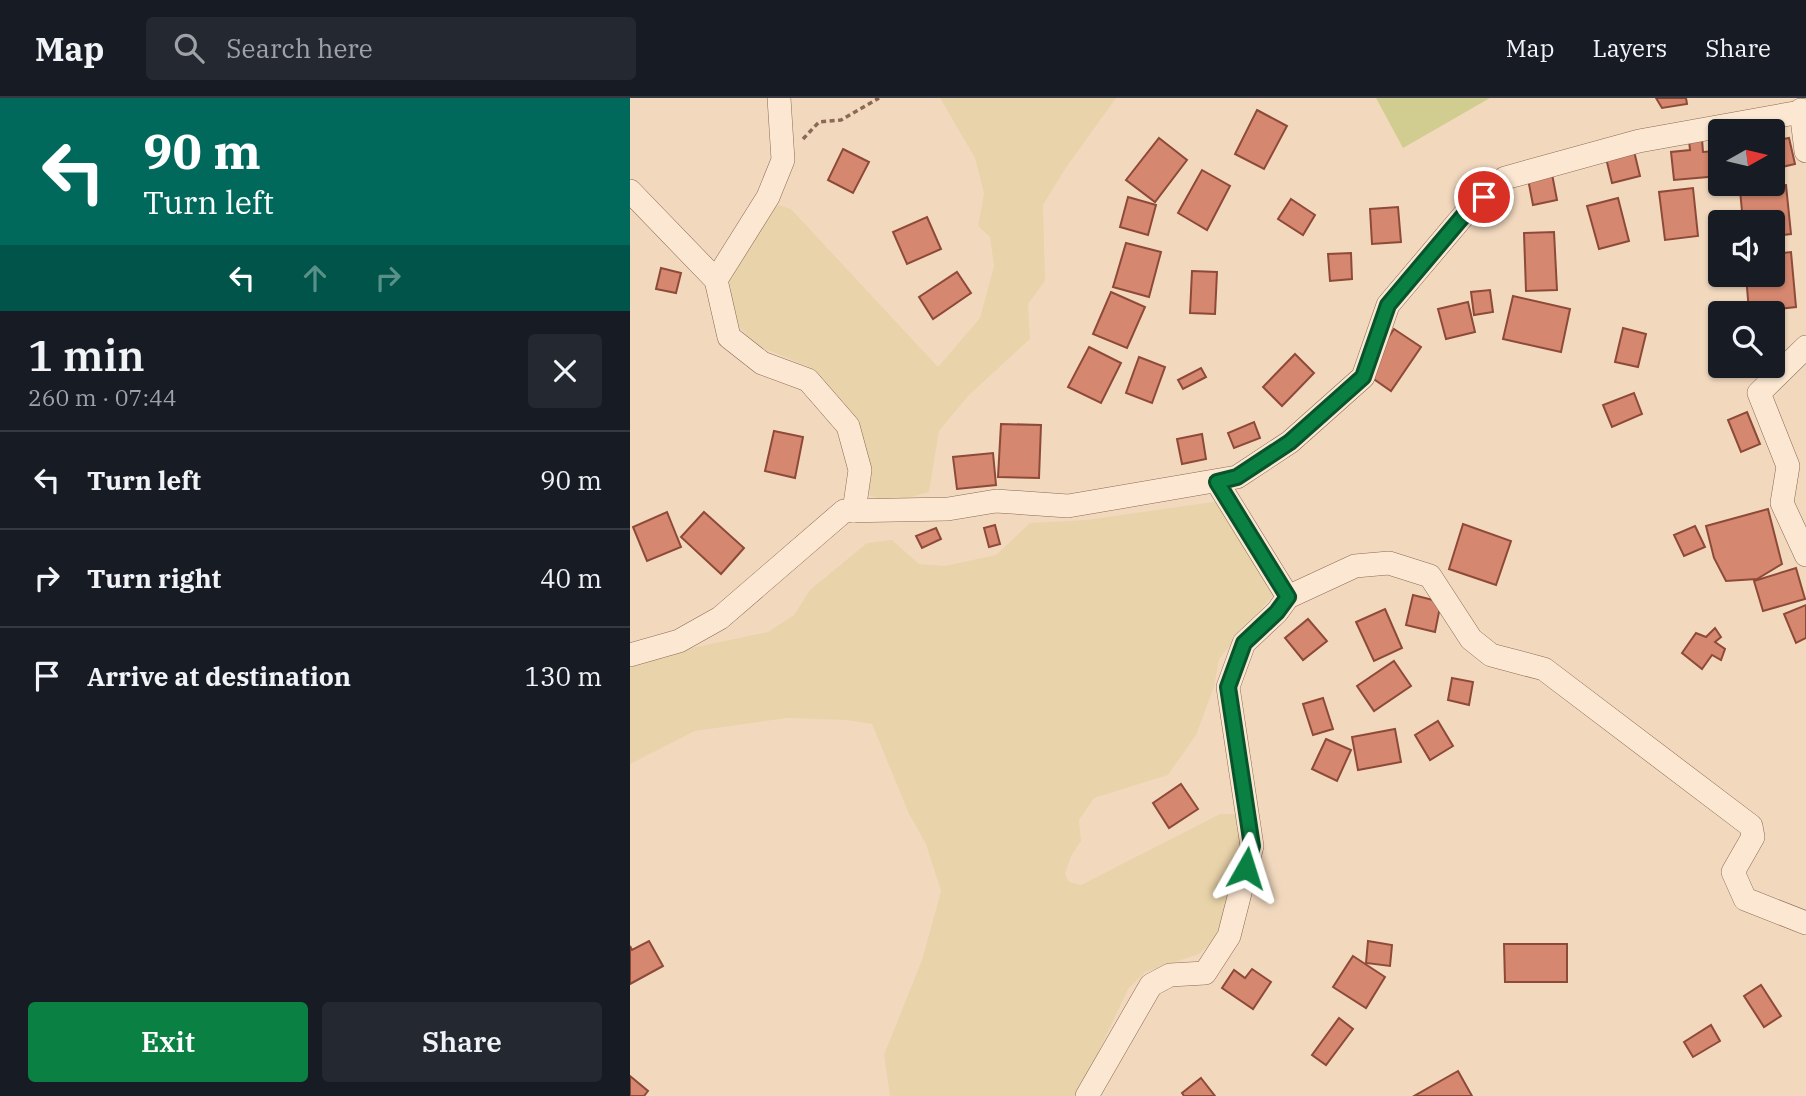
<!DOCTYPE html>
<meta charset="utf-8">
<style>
:root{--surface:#171b24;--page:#242831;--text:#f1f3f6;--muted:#9ea1a6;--line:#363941;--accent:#0b8043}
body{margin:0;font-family:"IBM Plex Serif",serif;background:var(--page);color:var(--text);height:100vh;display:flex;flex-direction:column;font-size:26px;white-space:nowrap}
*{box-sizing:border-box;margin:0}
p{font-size:23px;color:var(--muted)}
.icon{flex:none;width:38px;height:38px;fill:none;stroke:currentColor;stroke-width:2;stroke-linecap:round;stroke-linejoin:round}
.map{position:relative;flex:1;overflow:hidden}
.sheet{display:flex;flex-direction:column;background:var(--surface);width:630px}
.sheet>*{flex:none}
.top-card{background:#00695c;color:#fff;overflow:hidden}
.needle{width:46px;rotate:82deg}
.fabs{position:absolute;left:1078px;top:21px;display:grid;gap:14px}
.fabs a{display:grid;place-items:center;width:77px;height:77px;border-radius:7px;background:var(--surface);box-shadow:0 2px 5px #0004;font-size:35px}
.pin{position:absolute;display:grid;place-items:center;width:60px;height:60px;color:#fff;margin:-30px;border:4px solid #fff;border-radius:50%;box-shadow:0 2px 7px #0007}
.me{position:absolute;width:77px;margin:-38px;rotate:6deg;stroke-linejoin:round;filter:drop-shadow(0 0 5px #0008)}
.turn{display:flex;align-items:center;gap:24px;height:147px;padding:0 28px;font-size:32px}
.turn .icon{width:91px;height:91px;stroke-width:2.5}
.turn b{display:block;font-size:49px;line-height:60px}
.lanes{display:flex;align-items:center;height:66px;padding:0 28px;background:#0003;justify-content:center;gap:35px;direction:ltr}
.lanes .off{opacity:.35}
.round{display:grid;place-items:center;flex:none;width:74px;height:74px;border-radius:7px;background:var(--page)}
.headline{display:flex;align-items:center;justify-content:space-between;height:119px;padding:0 28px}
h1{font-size:42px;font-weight:600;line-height:52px}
.button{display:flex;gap:14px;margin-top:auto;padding:14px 28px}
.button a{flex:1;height:80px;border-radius:7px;background:var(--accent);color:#fff;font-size:28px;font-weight:600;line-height:80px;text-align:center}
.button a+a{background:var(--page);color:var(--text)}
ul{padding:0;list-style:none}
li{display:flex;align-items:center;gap:21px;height:98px;padding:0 28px;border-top:2px solid var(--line)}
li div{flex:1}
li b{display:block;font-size:26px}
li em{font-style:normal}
header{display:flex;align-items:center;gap:42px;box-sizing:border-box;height:98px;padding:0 35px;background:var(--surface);border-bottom:2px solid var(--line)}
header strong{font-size:33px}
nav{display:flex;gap:38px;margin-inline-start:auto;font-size:24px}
.search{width:490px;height:63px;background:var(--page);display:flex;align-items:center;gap:18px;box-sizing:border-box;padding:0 24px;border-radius:7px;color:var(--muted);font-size:26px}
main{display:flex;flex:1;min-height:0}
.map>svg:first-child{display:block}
</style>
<header>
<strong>Map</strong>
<div class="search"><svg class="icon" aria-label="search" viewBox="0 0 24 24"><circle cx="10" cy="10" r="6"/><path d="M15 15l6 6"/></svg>Search here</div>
<nav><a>Map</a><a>Layers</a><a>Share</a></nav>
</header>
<main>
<section class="sheet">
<div class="top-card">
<div class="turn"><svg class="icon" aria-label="left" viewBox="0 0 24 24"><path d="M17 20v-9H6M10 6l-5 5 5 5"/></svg><div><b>90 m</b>Turn left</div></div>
<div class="lanes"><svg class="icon" aria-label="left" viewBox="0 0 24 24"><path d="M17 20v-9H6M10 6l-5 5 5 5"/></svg><svg class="icon off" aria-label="ahead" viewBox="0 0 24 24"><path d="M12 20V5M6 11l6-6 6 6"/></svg><svg class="icon off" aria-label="right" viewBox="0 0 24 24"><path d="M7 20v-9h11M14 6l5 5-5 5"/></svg></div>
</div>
<div class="headline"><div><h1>1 min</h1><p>260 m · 07:44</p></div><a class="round"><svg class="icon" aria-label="close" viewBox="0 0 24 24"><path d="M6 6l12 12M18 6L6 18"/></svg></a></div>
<ul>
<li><svg class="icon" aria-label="left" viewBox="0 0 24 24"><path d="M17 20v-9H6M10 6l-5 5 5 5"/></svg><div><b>Turn left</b></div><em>90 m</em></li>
<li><svg class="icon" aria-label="right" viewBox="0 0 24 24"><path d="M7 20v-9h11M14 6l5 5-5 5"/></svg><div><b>Turn right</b></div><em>40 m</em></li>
<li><svg class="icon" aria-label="arrive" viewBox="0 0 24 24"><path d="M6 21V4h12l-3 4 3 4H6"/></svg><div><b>Arrive at destination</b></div><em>130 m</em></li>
</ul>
<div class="button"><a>Exit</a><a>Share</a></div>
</section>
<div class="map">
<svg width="1176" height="998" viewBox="0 0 1176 998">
<rect width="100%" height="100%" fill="#f2d9be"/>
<!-- farmland -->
<g fill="#e9d3aa">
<polygon points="310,0 486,0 435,71 413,107 415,183 398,206 400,241 339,297 309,333 299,394 263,404 240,398 227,334 214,305 182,270 128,248 106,226 98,174 122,134 148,107 161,111 308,269 350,220 364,168 360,139 348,128 354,96 345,60"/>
<polygon points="583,404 595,407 644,496 589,561 584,589 566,637 538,677 464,700 449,722 451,743 441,758 435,776 439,784 451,787 590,716 605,716 611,727 614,751 599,809 582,844 569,856 515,874 498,891 448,998 260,998 254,957 292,862 311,793 296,746 279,716 242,626 217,622 157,620 65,633 0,666 0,570 57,551 138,534 164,517 180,492 237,445 262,442 289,466 314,468 366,457 400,425 456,422"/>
</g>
<!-- green -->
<polygon fill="#d1cd91" points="746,0 860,0 773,50"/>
<!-- building -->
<g fill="#d5876f" stroke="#8e4a38" stroke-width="2">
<polygon points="1026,0 1056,0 1057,6 1032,10"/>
<polygon points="627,12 657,28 634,71 605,56"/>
<polygon points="529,40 557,62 525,104 496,82"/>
<polygon points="1159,40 1165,66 1143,71 1143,43"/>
<polygon points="1072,41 1073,54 1086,53 1089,78 1044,82 1041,54 1060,52 1059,42"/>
<polygon points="213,51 239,64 223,95 198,82"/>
<polygon points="1004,53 1010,78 982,85 976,60"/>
<polygon points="572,72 600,88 577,132 548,115"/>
<polygon points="922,76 927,102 903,107 898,81"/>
<polygon points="1156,87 1161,136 1143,138 1143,124 1113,124 1110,92"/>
<polygon points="1063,90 1068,138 1035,142 1029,94"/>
<polygon points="498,99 526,107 518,137 490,129"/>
<polygon points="988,100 999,143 969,151 957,108"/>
<polygon points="661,101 685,117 673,137 648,121"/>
<polygon points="768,109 771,144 742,146 740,111"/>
<polygon points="297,119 311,151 277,166 263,134"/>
<polygon points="924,134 927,192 896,193 894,135"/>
<polygon points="496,145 531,154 519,199 483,189"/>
<polygon points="1161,154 1166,209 1119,214 1116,177 1143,177 1143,156"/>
<polygon points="721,155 722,181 700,183 698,156"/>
<polygon points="31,170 51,175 46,195 26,191"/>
<polygon points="562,173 587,174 585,216 560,215"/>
<polygon points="327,174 341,195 303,221 289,199"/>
<polygon points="860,192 863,214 844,217 841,194"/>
<polygon points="481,194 515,209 497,250 463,236"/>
<polygon points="883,198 940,211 931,254 873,241"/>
<polygon points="838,204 845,234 816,241 808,211"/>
<polygon points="993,230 1016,236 1008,269 985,264"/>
<polygon points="764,231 791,249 761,293 735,275"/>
<polygon points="1147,236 1154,261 1143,265 1143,237"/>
<polygon points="459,249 491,265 471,305 438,289"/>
<polygon points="665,256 684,275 652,308 633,289"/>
<polygon points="509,259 535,269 522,305 496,295"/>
<polygon points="571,270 576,279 553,291 548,282"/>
<polygon points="1004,295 1012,316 982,329 973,307"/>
<polygon points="1117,314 1130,346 1111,354 1098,322"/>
<polygon points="624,324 630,340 604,350 598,335"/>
<polygon points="371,326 411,327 409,380 368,379"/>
<polygon points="144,333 173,339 165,380 135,373"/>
<polygon points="572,336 576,361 552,366 547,341"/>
<polygon points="363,355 366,387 327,391 323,359"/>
<polygon points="1138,411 1152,466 1127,481 1096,483 1084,460 1076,428"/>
<polygon points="37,414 51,449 17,463 3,429"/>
<polygon points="74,414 114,450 91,476 51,439"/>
<polygon points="833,426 881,443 866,487 819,471"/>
<polygon points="365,427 370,446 359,449 354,430"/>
<polygon points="1065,428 1075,449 1054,458 1044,437"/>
<polygon points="306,430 311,441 292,450 286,438"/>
<polygon points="1166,470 1175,501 1133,513 1124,483"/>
<polygon points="783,497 811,504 805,534 776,527"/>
<polygon points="1176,507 1176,540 1166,545 1154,516"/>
<polygon points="755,511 772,550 744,563 726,524"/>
<polygon points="678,521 697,543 673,562 655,540"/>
<polygon points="1085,530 1091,539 1085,544 1095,551 1091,562 1082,557 1072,571 1052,555 1066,535 1076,539"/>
<polygon points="764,563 781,588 744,613 727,588"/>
<polygon points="822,580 843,584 839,607 818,602"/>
<polygon points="693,600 703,631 683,637 673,606"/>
<polygon points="808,623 823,648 800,662 785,637"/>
<polygon points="765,631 771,664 728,672 722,639"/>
<polygon points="696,641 721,652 707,683 682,671"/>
<polygon points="551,686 568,711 539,730 523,705"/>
<polygon points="19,843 33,868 0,886 0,848 2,852"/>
<polygon points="738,843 762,847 760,868 736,865"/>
<polygon points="874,846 937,846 937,884 875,884"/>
<polygon points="723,858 755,879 736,910 703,889"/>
<polygon points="622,871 641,884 623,911 592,890 604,872 615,880"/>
<polygon points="1131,887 1151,918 1134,929 1114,898"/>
<polygon points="709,920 723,931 696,967 682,957"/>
<polygon points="1081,927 1090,943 1063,959 1054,944"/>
<polygon points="828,973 842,998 784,998"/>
<polygon points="0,978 18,993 14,998 0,998"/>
<polygon points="571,980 585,998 554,998 552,995"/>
</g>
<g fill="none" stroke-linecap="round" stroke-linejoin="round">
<defs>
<g id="minor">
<polyline points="149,0 153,62 138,99 86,182 99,239 132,265 178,282 218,328 230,372 224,413"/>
<polyline points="1171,12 1176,53"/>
<polyline points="0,93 86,182"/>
<polyline points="1176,249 1129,295 1158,368 1152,405 1176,457"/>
<polyline points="587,384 658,499"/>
<polyline points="0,557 49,543 90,520 214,413 318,411 366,403 438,408 607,379 660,344 733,279 758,207 834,117 875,80 1009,43 1176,13"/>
<polyline points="457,998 521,887 540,877 575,875 599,838 622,748 598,589 614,545 647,514 658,499 725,468 759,465 800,478 841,541 861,557 914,571 1121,728 1123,739 1103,774 1115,801 1176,825"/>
</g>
</defs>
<!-- minor casing -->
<use href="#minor" stroke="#8c6855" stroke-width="24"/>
<!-- path -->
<polyline stroke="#8c6855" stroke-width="3.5" stroke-dasharray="5 3.5" stroke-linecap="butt" points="173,41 189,24 211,22 249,0"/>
<!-- minor -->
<use href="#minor" stroke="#fce8d2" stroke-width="23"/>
</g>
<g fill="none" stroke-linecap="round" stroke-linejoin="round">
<defs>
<polyline id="route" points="616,770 622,748 598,589 614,545 647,514 658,499 587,384 607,379 660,344 733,279 758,207 834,117 854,99"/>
</defs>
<!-- route casing -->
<use href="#route" stroke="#07532c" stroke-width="18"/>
<!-- route -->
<use href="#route" stroke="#0b8043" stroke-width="12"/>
</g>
</svg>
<div class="fabs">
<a><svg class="needle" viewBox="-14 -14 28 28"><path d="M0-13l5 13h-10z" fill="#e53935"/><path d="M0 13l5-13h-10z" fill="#9ea1a6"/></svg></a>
<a><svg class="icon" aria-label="sound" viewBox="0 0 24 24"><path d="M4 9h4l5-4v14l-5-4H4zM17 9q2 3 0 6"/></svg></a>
<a><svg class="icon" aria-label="search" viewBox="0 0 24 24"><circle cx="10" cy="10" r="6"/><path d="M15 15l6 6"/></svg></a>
</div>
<div class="pin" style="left:854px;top:99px;background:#d93025"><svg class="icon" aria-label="arrive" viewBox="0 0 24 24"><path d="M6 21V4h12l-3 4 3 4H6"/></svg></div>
<svg class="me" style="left:616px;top:770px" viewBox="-20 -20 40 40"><path d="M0-17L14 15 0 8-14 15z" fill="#0b8043" stroke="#fff" stroke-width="4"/></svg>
</div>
</main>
